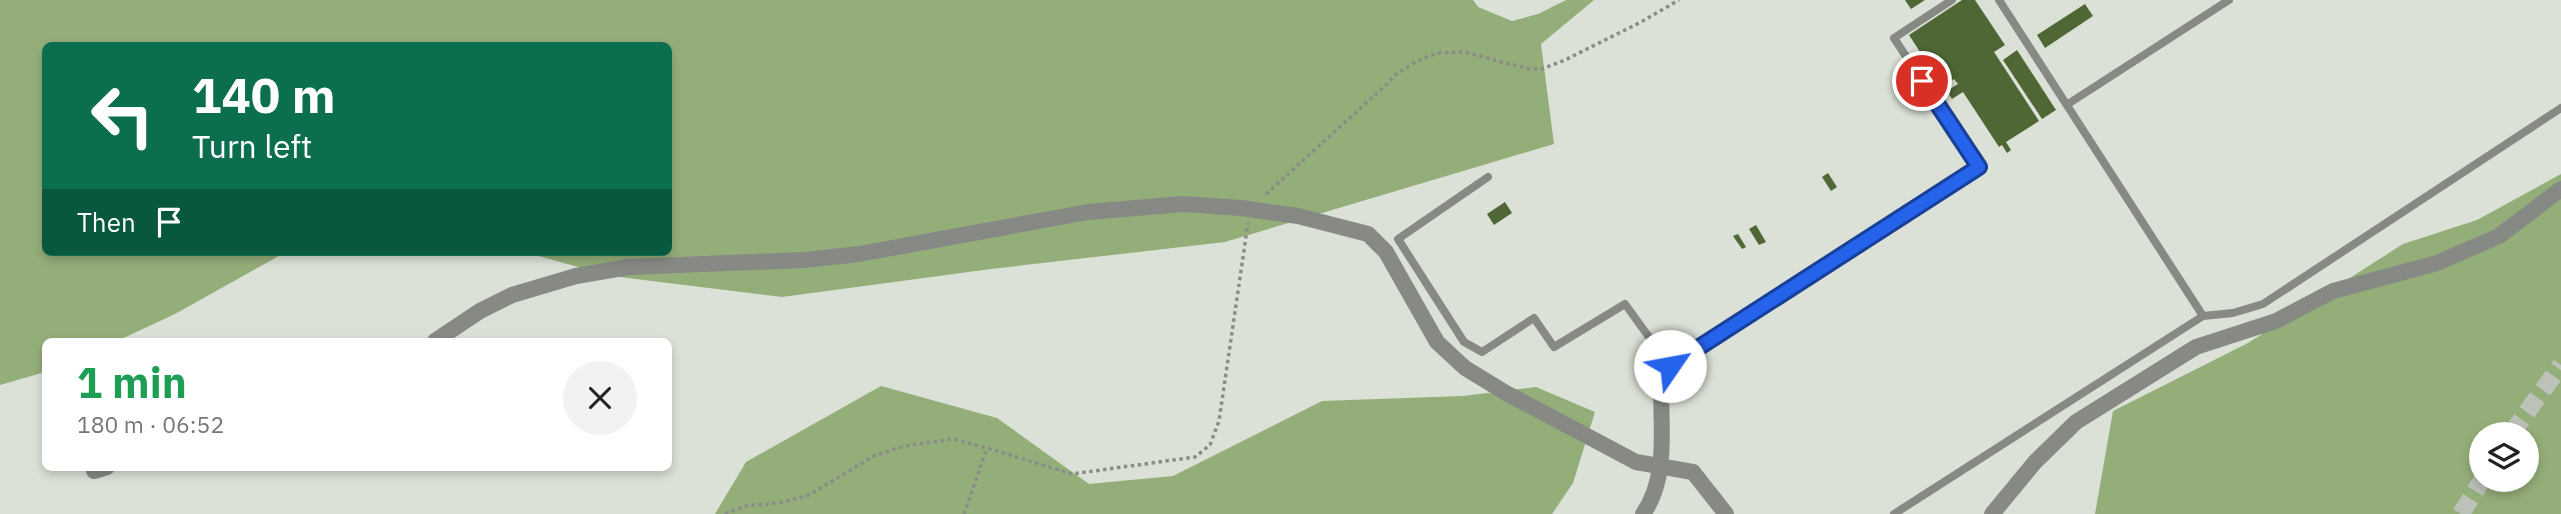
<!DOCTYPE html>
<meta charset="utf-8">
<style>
:root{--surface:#fff;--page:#f2f2f2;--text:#222;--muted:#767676}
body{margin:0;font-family:"IBM Plex Sans",sans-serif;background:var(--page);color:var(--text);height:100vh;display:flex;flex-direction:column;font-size:26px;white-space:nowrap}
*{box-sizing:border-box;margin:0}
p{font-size:23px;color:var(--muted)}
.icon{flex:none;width:38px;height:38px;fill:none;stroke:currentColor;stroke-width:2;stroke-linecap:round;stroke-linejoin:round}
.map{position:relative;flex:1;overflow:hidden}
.side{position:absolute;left:42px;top:338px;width:630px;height:133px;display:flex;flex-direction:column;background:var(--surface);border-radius:10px;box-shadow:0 4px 10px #0003}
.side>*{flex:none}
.hud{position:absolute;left:42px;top:42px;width:630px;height:214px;border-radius:10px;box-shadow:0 4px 10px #0003;background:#0b6e4f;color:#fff;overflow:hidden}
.controls{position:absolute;left:2469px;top:422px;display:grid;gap:14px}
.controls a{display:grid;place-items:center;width:70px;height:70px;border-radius:50%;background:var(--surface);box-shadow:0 4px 10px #0003;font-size:35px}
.pin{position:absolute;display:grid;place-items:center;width:60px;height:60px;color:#fff;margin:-30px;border:4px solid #fff;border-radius:50%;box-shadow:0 2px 7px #0007}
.me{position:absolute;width:77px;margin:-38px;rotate:57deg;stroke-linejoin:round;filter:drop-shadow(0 0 5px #0008)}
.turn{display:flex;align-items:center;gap:24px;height:147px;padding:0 35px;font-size:32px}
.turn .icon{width:91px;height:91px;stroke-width:2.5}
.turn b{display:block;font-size:49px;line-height:60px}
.then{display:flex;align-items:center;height:66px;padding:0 35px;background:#0003;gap:14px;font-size:26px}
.round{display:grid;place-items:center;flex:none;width:74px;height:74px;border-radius:37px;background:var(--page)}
.summary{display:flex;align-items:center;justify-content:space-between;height:119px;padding:0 35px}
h1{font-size:42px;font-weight:800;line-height:52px;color:#1e9e55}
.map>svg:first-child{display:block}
</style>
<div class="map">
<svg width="2561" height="514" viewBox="0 0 2561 514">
<rect width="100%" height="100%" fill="#dbe1d6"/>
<!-- forest -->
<g fill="#94ae79" fill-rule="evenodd">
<polygon points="0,0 1473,0 1478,7 1512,21 1538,14 1566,0 1594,0 1541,44 1554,144 1225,242 991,269 782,297 611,276 524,252 668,252 668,46 46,46 46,252 286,252 175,314 117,341 46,341 45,372 0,385"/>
<path d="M 2561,174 L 2561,514 L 2095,514 L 2113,411 L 2248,343 L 2403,244 L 2477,220 ZM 2482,434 L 2527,434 L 2527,480 L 2482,480 Z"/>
<polygon points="881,386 997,418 1089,484 1173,476 1322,401 1463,396 1536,387 1595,412 1573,483 1552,514 715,514 746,462"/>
</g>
<!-- building -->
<g fill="#4f6735">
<polygon points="1905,0 1925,0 1911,9"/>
<polygon points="1962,0 1975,0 2005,45 1994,52 2039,121 2006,142 2011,150 2007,153 2002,145 1999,147 1963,92 1952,99 1947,91 1958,84 1954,79 1942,86 1909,35"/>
<polygon points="2085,4 2093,16 2045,48 2037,35"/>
<polygon points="2017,50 2056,110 2042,119 2003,60"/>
<polygon points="1828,173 1837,187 1831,191 1822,177"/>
<polygon points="1505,202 1512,213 1494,225 1487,214"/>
<polygon points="1756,225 1766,242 1759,245 1749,229"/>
<polygon points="1738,234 1746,247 1742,249 1733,236"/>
</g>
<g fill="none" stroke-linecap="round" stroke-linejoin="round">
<!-- secondary-tunnel -->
<g stroke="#bcc2b8" stroke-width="18" stroke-dasharray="18 9" stroke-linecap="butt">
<polyline points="2511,434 2561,365"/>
<polyline points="2461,514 2482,480"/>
</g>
<!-- path -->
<g stroke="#898d85" stroke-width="3.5" stroke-dasharray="3.5 3.5" stroke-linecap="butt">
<polyline points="1266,194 1387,84 1395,75 1417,61 1437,53 1464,52 1529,69 1542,69 1565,60 1641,22 1679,0"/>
<polyline points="725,514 745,506 779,503 809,495 874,456 905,446 953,439 987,448 1072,474 1195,457 1210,445 1219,421 1248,223"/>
<polyline points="964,514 987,448"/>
</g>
<!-- lane -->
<g stroke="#878985" stroke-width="8">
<polyline points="1999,0 2203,316"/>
<polyline points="2068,104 2229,0"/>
<polyline points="1488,177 1398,239 1464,342 1482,352 1534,318 1554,347 1625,304 1670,366"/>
<polyline points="1661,388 1665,371 1670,366 1979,168 1894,38 1952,0"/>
<polyline points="1894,514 2203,316 2233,313 2263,304 2561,108"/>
</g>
<!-- street -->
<g stroke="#878985" stroke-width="16">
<polyline points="435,341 480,311 512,295 576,276 629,267 804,260 859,254 1088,212 1183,204 1241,208 1298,216 1368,234 1386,252 1437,342 1465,368 1506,393 1636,462 1693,472 1726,514"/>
<polyline points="94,471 107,467"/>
<path d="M 1643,514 C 1668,479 1661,429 1661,388"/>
<polyline points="1992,514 2035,462 2076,422 2196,347 2276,321 2333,291 2437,263 2499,236 2561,189"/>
</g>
</g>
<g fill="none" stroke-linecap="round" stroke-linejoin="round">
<defs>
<polyline id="route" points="1670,366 1979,167 1922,81"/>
</defs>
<!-- route casing -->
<use href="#route" stroke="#184099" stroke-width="18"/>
<!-- route -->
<use href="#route" stroke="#2563eb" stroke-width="12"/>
</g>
</svg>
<div class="controls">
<a><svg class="icon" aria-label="layers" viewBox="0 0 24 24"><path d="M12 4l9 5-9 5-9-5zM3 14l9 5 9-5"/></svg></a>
</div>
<div class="pin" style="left:1922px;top:81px;background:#d93025"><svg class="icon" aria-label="arrive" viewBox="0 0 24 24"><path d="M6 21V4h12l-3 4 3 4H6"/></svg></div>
<svg class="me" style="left:1670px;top:366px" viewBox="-20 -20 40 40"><circle r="19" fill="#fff"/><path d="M0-13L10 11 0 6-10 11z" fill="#2563eb"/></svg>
<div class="hud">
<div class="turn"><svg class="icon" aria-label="left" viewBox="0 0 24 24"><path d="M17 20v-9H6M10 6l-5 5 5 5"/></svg><div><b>140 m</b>Turn left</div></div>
<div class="then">Then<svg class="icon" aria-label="arrive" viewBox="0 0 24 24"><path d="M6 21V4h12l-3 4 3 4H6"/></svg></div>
</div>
<section class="side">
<div class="summary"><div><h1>1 min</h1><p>180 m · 06:52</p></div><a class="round"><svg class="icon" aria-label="close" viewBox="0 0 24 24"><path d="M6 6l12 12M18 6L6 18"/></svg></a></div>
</section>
</div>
